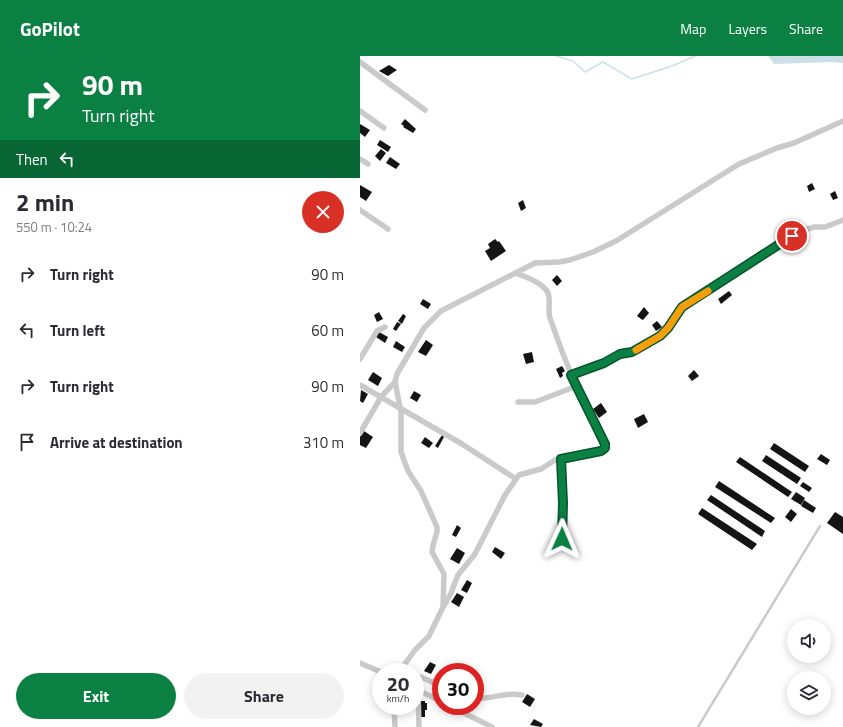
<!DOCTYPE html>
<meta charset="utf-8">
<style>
:root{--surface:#fff;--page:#f2f2f3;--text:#2b2b33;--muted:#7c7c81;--accent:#0b8043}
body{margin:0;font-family:"Titillium Web",sans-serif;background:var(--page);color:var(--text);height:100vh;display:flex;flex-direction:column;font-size:15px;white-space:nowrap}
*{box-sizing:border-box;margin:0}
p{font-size:13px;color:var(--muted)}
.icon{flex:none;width:22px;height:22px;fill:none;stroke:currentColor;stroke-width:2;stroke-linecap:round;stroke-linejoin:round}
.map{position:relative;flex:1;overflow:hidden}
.side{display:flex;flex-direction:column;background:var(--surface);width:360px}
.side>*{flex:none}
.hud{background:#0b8043;color:#fff;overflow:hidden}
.fabs{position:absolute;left:427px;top:563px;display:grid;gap:8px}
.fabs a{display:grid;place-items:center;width:44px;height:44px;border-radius:50%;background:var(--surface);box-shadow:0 2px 10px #0003;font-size:20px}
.speed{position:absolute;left:12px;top:607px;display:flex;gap:8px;font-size:20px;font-weight:700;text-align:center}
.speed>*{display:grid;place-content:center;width:52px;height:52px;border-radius:50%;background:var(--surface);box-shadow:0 2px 10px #0003;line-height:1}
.speed small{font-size:10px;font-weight:400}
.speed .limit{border:6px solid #d22;background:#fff;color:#111}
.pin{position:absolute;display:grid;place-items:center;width:34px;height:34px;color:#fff;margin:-17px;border:2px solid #fff;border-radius:50%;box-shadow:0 1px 4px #0007}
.me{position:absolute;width:44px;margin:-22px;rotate:1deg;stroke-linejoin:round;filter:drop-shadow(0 0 3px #0008)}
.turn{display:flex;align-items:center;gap:14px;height:84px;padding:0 16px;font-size:18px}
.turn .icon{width:52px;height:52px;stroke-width:2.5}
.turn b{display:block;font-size:28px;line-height:34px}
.then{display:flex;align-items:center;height:38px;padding:0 16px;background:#0003;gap:8px;font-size:15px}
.round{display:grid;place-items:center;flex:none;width:42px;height:42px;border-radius:21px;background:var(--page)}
.head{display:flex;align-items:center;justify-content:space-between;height:68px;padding:0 16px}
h1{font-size:24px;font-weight:700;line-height:30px}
.cta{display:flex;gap:8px;margin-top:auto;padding:8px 16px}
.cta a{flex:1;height:46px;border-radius:24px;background:var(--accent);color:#fff;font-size:16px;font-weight:700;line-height:46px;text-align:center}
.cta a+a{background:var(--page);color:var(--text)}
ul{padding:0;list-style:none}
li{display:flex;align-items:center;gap:12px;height:56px;padding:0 16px}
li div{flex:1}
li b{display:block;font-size:15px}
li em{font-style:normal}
header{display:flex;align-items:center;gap:24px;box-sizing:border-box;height:56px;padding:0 20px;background:var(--accent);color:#fff}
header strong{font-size:19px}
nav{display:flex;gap:22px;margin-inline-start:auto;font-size:14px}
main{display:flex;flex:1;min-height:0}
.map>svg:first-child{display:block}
</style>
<header>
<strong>GoPilot</strong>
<nav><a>Map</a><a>Layers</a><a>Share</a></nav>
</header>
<main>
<section class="side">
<div class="hud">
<div class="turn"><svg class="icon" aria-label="right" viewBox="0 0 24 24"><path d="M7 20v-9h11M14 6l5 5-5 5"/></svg><div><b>90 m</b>Turn right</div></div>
<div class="then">Then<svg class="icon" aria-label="left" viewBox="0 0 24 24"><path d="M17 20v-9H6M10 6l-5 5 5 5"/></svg></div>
</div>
<div class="head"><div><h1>2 min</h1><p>550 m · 10:24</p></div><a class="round" style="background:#d93025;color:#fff"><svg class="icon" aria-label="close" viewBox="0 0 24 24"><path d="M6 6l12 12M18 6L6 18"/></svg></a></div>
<ul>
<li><svg class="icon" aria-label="right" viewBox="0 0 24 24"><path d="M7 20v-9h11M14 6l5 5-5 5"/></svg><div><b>Turn right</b></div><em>90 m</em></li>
<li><svg class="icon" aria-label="left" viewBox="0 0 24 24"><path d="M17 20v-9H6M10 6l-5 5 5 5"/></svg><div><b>Turn left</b></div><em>60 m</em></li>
<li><svg class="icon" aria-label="right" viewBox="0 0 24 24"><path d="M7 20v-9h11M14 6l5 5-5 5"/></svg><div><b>Turn right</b></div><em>90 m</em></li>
<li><svg class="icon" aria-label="arrive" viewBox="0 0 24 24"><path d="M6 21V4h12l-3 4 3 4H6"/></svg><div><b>Arrive at destination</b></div><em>310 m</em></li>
</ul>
<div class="cta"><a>Exit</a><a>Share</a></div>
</section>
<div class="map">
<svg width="483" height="671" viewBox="0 0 483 671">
<rect width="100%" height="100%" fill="#fff"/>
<!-- water -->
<polygon fill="#cbe1e7" points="408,0 483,0 483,7 472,6 414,8"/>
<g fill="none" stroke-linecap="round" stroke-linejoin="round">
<!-- stream -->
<polyline stroke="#cbe1e7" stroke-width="1.5" points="196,0 213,5 225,16 243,6 272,23 312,10 335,0"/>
</g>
<!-- building -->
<g fill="#141414">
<polygon points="29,9 37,14 28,20 19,15"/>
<polygon points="45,63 56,73 53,77 43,71 44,70 41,68"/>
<polygon points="0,68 10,74 5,81 0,77"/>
<polygon points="20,84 31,91 28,96 17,89"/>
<polygon points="21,93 26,97 20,105 15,100"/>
<polygon points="30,101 40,108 36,113 26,107"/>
<polygon points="452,127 455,133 449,136 447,130"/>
<polygon points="0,129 12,136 6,145 0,141"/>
<polygon points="475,135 478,142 473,144 470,138"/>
<polygon points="163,144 166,152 161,155 158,147"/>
<polygon points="135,183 138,186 139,185 146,195 131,205 125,195 130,192 128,188"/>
<polygon points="197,219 202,225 197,230 192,224"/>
<polygon points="369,235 372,239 361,248 358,243"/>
<polygon points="63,243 71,248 68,253 60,248"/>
<polygon points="284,251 289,257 283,264 281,263 277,260"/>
<polygon points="19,256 23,263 17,266 14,259"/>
<polygon points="43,258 46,260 42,268 38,265"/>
<polygon points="297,265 302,271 296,275 292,269"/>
<polygon points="37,266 41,268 36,275 33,273"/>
<polygon points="19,276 28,281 25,287 16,281"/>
<polygon points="66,284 73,289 66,300 58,296"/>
<polygon points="36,285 45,291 42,296 33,291"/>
<polygon points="172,296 174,306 166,308 163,298"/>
<polygon points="202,310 205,315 202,317 203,320 200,322 196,313"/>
<polygon points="334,314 339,320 332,325 328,320"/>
<polygon points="13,316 22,322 18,330 8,324"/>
<polygon points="1,334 8,338 3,347 0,345"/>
<polygon points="54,335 61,339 57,346 50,342"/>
<polygon points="241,347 247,356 239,362 233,353"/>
<polygon points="284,358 288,366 278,372 274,363"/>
<polygon points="4,375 13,381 6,392 0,389 0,381"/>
<polygon points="82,379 84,381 78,392 75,390"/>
<polygon points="65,381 73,387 69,392 61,387"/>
<polygon points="414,387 449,410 445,416 410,393"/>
<polygon points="461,398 470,404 467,409 457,403"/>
<polygon points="406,399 441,422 437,428 402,405"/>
<polygon points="380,401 432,436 428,441 376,406"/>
<polygon points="359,425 415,462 411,467 355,431"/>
<polygon points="443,426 452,432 449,436 440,430"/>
<polygon points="436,436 445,442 441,449 431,443"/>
<polygon points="351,439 405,475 402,481 347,444"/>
<polygon points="444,444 456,452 453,457 441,450"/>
<polygon points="342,452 397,488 392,494 338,458"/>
<polygon points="431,453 437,458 431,466 425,461"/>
<polygon points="475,456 483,461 483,478 467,467"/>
<polygon points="97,469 101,472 96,481 92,479"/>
<polygon points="135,491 145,497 141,503 132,496"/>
<polygon points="97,492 105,497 99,508 90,503"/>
<polygon points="107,524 112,527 107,537 101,534"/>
<polygon points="97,537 104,541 99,551 91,546"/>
<polygon points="70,606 76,609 71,618 64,615"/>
<polygon points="167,638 175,643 170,651 162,646"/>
<polygon points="60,645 65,645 65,647 67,647 67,654 65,654 65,661 59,661"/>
<polygon points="174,663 183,668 181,671 170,669"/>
</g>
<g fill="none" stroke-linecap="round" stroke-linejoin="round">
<!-- service -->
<polyline stroke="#cacaca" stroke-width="2.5" points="338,671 460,470"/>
<!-- minor -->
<g stroke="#cacaca" stroke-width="5.5">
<polyline points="0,6 65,54"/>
<polyline points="0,55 24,72"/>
<polyline points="0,103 8,108"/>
<polyline points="0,154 28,173"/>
<polyline points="0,303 17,275 25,271"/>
<polyline points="211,319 243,307 260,298 272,296 300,280 308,272 322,251 432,180 444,174 454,171 465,171 483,164"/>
<polyline points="0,329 102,388 156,423"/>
<polyline points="158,346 175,346 217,330"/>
<polyline points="0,377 21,341 35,326"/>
<polyline points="201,403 203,447 202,483"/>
<path d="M 84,550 L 91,537 L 98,519 L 115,498 L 145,439 L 159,419 L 181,413 L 195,404 L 241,395 L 245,392 L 244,385 C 222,346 204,304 190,262 C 187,253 192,243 187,235 C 179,225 166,221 155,217"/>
<polyline points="0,607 21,616"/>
<polyline points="39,616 55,594 69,580 83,551 84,518 72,496 73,489 77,476 77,471 61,435 48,415 41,396 41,356 35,326 37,318 64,272 81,255 175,207 199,206 210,204 233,196 256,185 379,108 417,92 434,87 483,65"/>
<polyline points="55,621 61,621 81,630"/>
<polyline points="55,633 81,645"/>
<polyline points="58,634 59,671"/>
<path d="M 115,642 C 131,644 146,635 162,639"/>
<polyline points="34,650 35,671"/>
<polyline points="90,650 132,671"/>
</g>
</g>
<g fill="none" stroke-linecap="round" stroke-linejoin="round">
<defs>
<polyline id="route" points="202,483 203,447 201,403 241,395 245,392 245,388 211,319 244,307 260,298 272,296 300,280 308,272 322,251 432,180"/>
</defs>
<!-- route casing -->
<use href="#route" stroke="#07532c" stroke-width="10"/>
<!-- route -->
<use href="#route" stroke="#0b8043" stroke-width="7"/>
<!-- slow -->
<polyline stroke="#f59e0b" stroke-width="7" points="276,294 300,280 308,272 322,251 348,235"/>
</g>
</svg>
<div class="fabs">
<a><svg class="icon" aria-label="sound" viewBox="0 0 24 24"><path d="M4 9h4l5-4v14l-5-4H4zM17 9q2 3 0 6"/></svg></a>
<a><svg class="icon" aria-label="layers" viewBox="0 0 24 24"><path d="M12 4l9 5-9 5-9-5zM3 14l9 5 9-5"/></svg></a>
</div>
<div class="speed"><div>20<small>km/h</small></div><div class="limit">30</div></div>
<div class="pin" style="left:432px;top:180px;background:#d93025"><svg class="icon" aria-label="arrive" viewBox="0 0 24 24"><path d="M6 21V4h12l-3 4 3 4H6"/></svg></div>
<svg class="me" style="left:202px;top:483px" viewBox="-20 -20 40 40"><path d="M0-17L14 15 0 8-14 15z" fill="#0b8043" stroke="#fff" stroke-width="4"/></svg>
</div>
</main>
